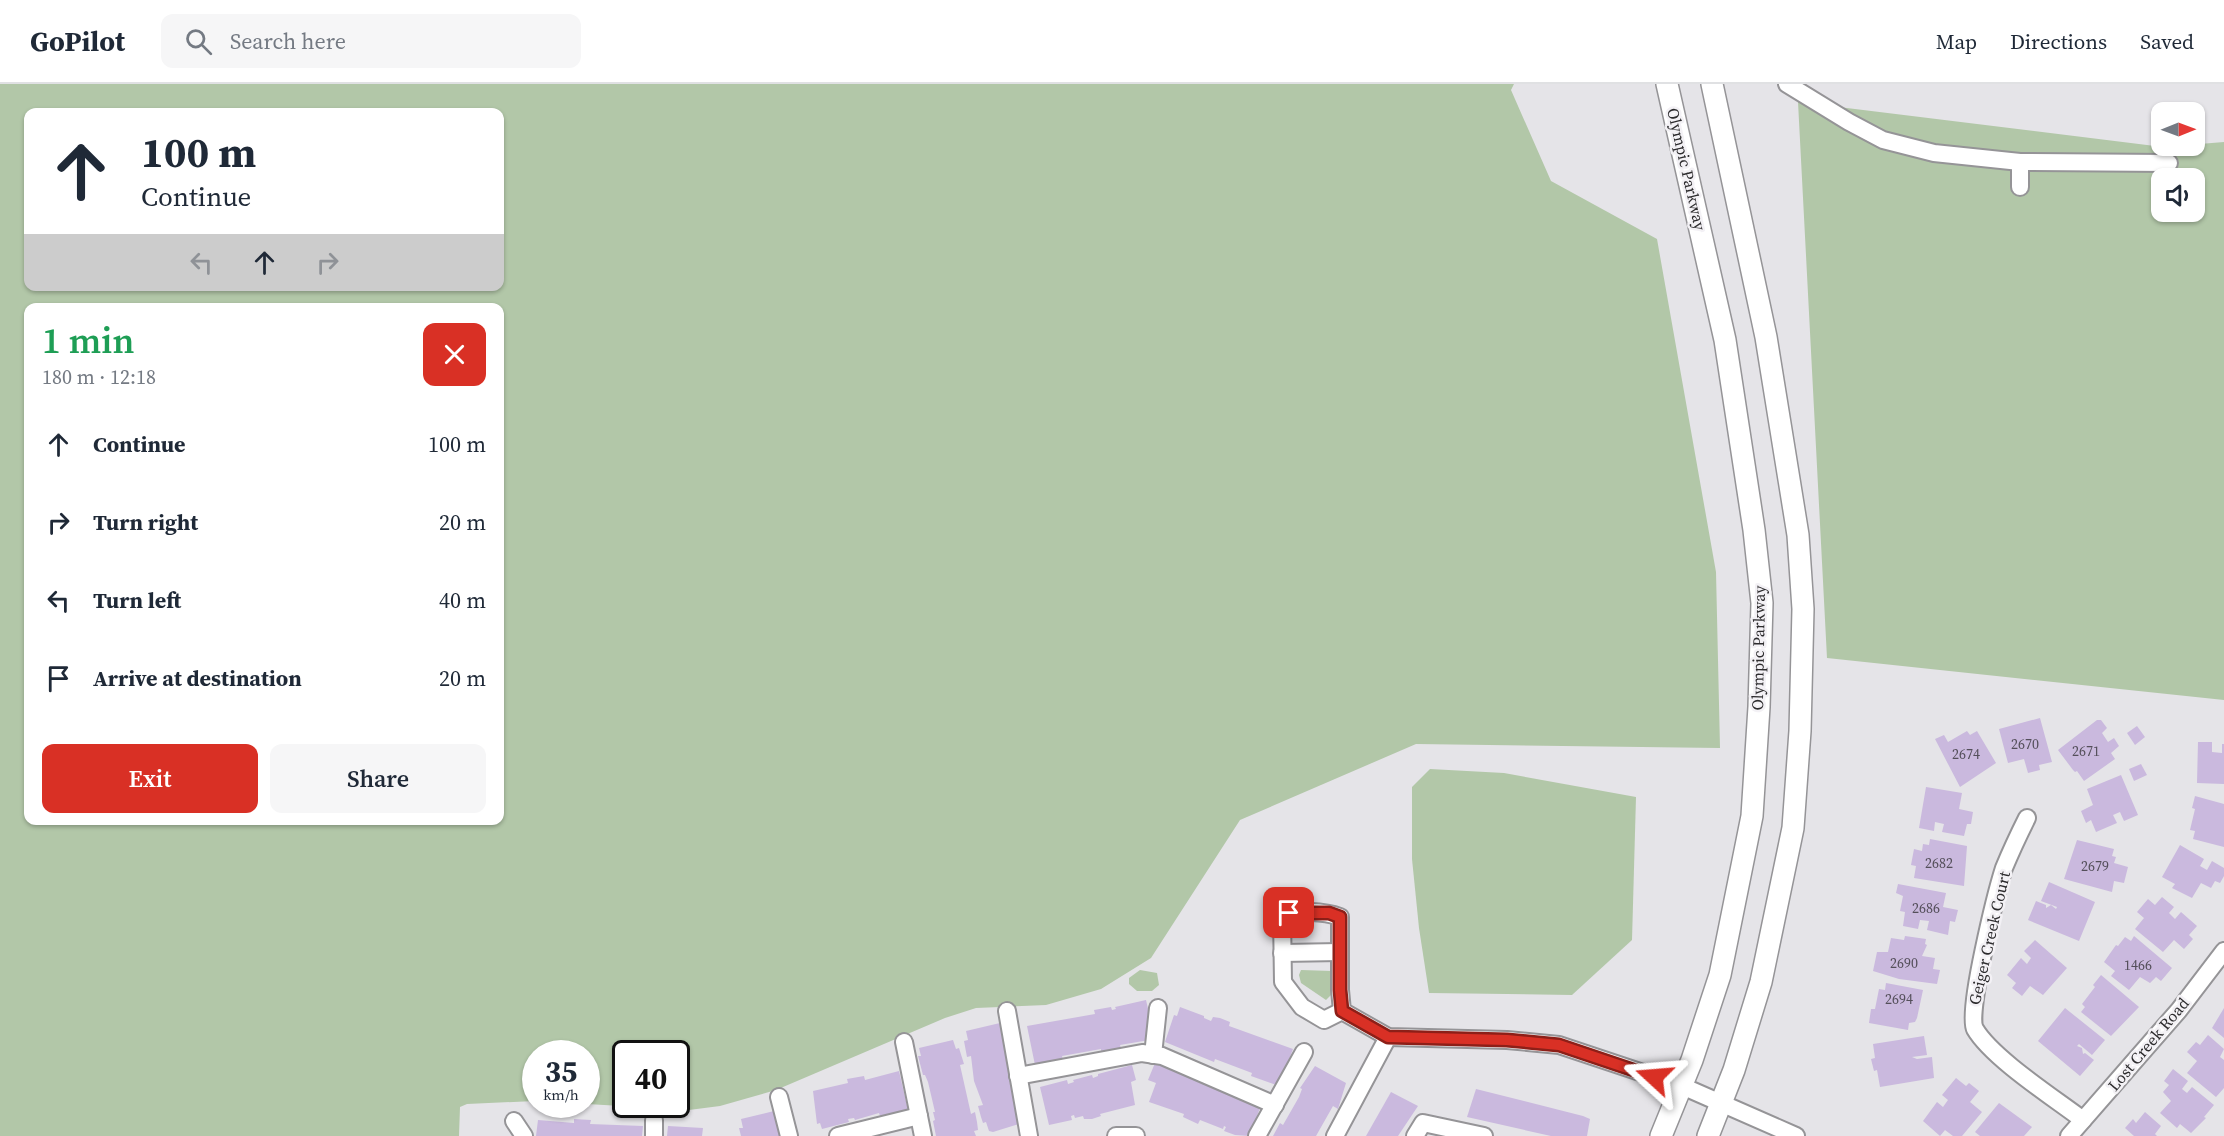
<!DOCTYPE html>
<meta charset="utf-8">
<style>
:root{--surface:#fff;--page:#f6f6f7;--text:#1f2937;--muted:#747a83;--line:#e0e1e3;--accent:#d93025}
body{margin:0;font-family:"Source Serif 4",serif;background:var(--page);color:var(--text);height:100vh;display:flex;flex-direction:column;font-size:22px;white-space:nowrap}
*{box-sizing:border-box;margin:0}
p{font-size:20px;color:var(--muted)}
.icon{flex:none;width:33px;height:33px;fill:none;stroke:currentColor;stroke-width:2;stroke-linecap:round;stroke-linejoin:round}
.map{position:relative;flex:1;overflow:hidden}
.side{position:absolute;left:24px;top:219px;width:480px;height:522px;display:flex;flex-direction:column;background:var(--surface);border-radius:12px;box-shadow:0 2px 4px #0004}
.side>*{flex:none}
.top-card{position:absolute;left:24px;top:24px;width:480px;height:183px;border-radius:12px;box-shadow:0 2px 4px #0004;background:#fff;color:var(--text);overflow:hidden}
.needle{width:39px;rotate:89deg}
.tools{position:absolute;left:2151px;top:18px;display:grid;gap:12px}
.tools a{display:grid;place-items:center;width:54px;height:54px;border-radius:12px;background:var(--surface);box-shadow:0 2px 4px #0004;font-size:30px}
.speed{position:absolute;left:522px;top:956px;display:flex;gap:12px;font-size:30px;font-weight:700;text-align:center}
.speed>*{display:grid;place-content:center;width:78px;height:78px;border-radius:50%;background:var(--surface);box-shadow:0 2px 4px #0004;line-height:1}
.speed small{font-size:15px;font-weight:400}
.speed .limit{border:3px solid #111;border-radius:9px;background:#fff;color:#111}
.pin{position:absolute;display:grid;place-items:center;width:51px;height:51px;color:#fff;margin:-26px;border-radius:12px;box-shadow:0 3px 9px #0006}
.me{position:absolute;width:66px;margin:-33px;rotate:289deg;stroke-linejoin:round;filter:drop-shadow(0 0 4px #0008)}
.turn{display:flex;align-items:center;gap:21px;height:126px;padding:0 18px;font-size:27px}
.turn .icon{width:78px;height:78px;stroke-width:2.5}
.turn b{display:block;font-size:42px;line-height:51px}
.lanes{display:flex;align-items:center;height:57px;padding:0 18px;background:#0003;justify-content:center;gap:30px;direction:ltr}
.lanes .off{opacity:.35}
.round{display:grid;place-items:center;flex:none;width:63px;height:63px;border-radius:12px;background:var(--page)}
.head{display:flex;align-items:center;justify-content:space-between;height:102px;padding:0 18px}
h1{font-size:36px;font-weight:600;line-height:45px;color:#1e9e55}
.action{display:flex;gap:12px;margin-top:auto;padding:12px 18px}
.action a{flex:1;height:69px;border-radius:12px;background:var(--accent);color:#fff;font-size:24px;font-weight:600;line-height:69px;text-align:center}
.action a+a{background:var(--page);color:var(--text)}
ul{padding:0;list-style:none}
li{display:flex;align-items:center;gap:18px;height:78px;padding:0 18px}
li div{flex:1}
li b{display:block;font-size:22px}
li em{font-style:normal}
header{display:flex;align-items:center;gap:36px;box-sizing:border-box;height:84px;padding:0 30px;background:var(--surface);border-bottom:2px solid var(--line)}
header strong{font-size:28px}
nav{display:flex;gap:33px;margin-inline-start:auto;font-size:21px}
.search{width:420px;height:54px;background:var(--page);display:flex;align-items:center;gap:15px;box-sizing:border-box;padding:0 21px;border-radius:12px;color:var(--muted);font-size:22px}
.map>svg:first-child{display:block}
</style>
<header>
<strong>GoPilot</strong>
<div class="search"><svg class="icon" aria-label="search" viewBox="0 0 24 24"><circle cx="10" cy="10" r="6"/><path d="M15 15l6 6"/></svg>Search here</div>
<nav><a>Map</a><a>Directions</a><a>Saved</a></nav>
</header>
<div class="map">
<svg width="2224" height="1052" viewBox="0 0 2224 1052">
<rect width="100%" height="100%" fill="#e5e4e8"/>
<!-- green -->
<g fill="#b2c7a8" fill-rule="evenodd">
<path d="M 0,0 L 1514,0 L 1511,6 L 1551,97 L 1657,155 L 1716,488 L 1720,664 L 1416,660 L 1240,736 L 1151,874 L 1101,905 L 1046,921 L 976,924 L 945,934 L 776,1006 L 720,1022 L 689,1026 L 587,1020 L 586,969 L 536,969 L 535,1017 L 467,1020 L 460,1023 L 459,1052 L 0,1052 ZM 28,28 L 500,28 L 500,202 L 28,202 ZM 28,224 L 500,224 L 500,736 L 28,736 ZM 626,969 L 676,969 L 676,1020 L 626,1020 Z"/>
<path d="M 1798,18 L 2163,63 L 2224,58 L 2224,616 L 1827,574 ZM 2162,94 L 2194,94 L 2194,128 L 2162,128 Z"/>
<polygon points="1430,685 1504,689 1636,713 1632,856 1572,911 1429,909 1419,844 1412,775 1412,703"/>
<polygon points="1140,886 1157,889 1159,901 1152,907 1137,907 1129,900 1129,894"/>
<polygon points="1301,886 1332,887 1334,908 1326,916 1301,899 1299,891"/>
</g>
<!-- building -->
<g fill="#cab9de">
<polygon points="2040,634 2052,678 2039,681 2040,686 2028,689 2024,675 2008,679 1999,645"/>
<polygon points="2097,636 2101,636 2107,644 2102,649 2108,658 2114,654 2119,662 2111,669 2115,675 2084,697 2077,687 2075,688 2073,686 2058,666"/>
<polygon points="2137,642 2145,653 2135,661 2127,649"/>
<polygon points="1967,647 1970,651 1977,647 1996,679 1960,703 1935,655 1944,651 1948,658"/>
<polygon points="2198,658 2212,658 2212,668 2222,669 2222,660 2224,660 2224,700 2197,699"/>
<polygon points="2141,680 2147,691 2134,697 2129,685"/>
<polygon points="2121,691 2138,731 2124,737 2120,728 2113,731 2117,739 2096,748 2091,736 2086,739 2081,727 2093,721 2087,705"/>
<polygon points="1926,703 1962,709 1959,725 1973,728 1971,740 1967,740 1964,752 1942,748 1944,740 1935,738 1934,747 1919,744"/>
<polygon points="2195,712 2224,720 2224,763 2193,755 2195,747 2190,746 2195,725 2192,724"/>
<polygon points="1930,755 1967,762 1964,802 1914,794 1916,782 1911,781 1914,765 1922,767 1923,760 1929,761"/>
<polygon points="2077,756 2114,765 2112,772 2116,773 2114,779 2128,783 2124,799 2114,797 2112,808 2064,795"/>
<polygon points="2180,761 2204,775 2200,782 2207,786 2212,777 2224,784 2224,792 2220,799 2215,797 2211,804 2201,799 2192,814 2172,804 2175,800 2162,793"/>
<polygon points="2049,798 2095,818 2079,857 2028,836 2036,817 2046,821 2046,824 2051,821 2056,825 2057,823 2041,817"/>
<polygon points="1898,800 1946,809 1943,823 1958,826 1955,838 1950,837 1948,851 1927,846 1929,837 1920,836 1918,845 1903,842 1905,828 1900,827 1903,812 1896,809"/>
<polygon points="2162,813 2174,823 2169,829 2175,835 2181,828 2197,842 2189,851 2193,855 2184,865 2174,856 2163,868 2135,845 2144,834 2137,828 2148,815 2155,821"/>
<polygon points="1905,852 1926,855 1925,860 1927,861 1922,872 1935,874 1933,885 1940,886 1937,900 1899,895 1873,887 1877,868 1888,868 1891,854 1904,856"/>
<polygon points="2134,852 2172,884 2161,897 2156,893 2150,899 2140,893 2129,906 2111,892 2115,887 2104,878 2116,861 2118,862 2125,853 2131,857"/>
<polygon points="2035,856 2067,884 2043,911 2030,902 2022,912 2012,904 2016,899 2007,891 2021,874 2027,880 2031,874 2024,867"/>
<polygon points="2101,891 2139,923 2111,952 2081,928 2085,923 2082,920 2095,903 2093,901"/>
<polygon points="1886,899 1923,906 1917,934 1915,938 1909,939 1908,946 1869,939 1871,925 1875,925 1879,905 1885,906"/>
<polygon points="1146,916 1155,955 1120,961 1121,964 1101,967 1101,965 1062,972 1063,976 1035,981 1027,942 1095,930 1094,926 1111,923 1112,926 1116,925 1115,923"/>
<polygon points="1180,923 1204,932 1204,934 1211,937 1213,933 1220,934 1230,938 1229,942 1293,965 1279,1002 1251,992 1252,989 1215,975 1214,978 1165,958 1174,931 1177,932"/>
<polygon points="2065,924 2105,956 2092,971 2079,960 2077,962 2082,964 2083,970 2085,969 2094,976 2080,992 2038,957"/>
<polygon points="2224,924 2224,954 2212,944"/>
<polygon points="1000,939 1002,948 1004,947 1006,974 1022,1039 993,1048 989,1047 986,1038 983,1039 981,1033 978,1022 983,1021 974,997 971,972 967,973 964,957 968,956 966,947"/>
<polygon points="2208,951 2224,965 2220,973 2224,976 2224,1004 2216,1013 2187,989 2197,977 2187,968 2196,958 2200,961"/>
<polygon points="1924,952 1927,971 1912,973 1917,975 1932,973 1934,994 1880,1003 1877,986 1874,987 1871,975 1875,974 1873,960"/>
<polygon points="953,956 956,965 959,964 964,980 960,981 971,1030 975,1028 977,1038 978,1046 974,1047 976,1052 936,1052 933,1037 935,1036 933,1028 935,1028 928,998 925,991 923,991 918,972 921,972 919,964"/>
<polygon points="1155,979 1262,1018 1250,1052 1235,1051 1224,1047 1226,1043 1224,1042 1223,1045 1200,1036 1198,1040 1183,1033 1184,1030 1149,1018 1156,999 1148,996"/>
<polygon points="1132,981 1136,996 1131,998 1135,1021 1100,1030 1101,1032 1092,1035 1084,1035 1083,1032 1075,1034 1074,1031 1071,1032 1072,1036 1049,1041 1040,1003 1067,996 1068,1000 1074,998 1073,996 1092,991 1093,994 1098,992 1098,990"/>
<polygon points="1315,982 1346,999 1338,1025 1333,1022 1316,1052 1273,1052 1280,1039 1283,1041 1299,1013 1302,1005 1300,1004"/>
<polygon points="2173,985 2188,997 2182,1005 2187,1009 2192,1003 2214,1021 2204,1033 2206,1034 2191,1049 2180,1040 2177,1044 2160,1029 2171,1017 2163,1008 2169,1001 2164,997"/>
<polygon points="899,987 908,1026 880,1032 879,1029 855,1036 854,1034 848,1035 849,1038 822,1045 820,1039 817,1040 813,1007 848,999 847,995 864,992 865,996"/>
<polygon points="1956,994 1966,1002 1969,999 1979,1007 1970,1018 1982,1028 1962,1052 1953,1052 1945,1046 1940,1052 1923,1037 1937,1018 1943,1023 1948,1016 1942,1011"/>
<polygon points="1476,1005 1583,1032 1590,1035 1587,1052 1551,1052 1467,1033"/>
<polygon points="1391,1008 1418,1022 1398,1052 1366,1052"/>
<polygon points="1999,1019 2032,1043 2024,1052 1980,1052 1975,1048"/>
<polygon points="774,1027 783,1052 741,1052 739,1044 743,1044 741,1035"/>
<polygon points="2145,1028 2161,1042 2155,1050 2157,1052 2134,1052 2125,1044 2133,1035 2136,1039"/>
<polygon points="574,1035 591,1036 590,1040 643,1042 642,1052 536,1052 538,1036 574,1039"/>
<polygon points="668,1042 703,1044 702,1052 667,1052"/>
</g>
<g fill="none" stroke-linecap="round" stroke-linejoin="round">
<defs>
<g id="minor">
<polyline points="1787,0 1849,38 1883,56 1934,69 2020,78 2169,79"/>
<polyline points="2020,78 2020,103"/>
<path d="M 2027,734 C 2019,750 2011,767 2004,784 C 1997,806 1966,929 1975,945 C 1992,974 2054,1014 2083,1036"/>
<polyline points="1282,869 1340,868"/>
<polyline points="1007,927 1029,1052"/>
<path d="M 1342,927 L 1324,936 L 1302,923 L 1283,898 L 1282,832 C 1298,826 1324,827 1340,833 L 1340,906 L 1342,927 L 1388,953 L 1507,956 L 1559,961 L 1682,1002 L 1796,1052"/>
<polyline points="904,958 923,1052"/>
<polyline points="1153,971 1158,924"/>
<polyline points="1018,992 1142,969 1162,972 1275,1021"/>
<polyline points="779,1013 789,1052"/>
<polyline points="514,1037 524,1052"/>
<polyline points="654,1052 654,1036"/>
<polyline points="838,1052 919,1032"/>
<polyline points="1116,1052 1136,1052"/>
<polyline points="1257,1052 1304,968"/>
<polyline points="1335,1052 1388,953"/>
<polyline points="1415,1052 1423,1039 1484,1052"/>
<polyline points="2069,1052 2179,926 2224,867"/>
</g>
<g id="major">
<polyline points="1661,1052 1692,976 1720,891 1752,732 1759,623 1762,519 1754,446 1725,256 1667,0"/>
<polyline points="1708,1052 1734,986 1761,898 1793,744 1800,647 1803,525 1798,451 1766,253 1712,0"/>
</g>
</defs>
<!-- minor casing -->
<use href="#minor" stroke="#959497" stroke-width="20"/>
<!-- major casing -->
<use href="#major" stroke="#959497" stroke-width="24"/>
<!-- minor -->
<use href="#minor" stroke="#fff" stroke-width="16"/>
<!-- major -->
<use href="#major" stroke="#fff" stroke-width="21"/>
</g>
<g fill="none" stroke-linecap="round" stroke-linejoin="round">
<defs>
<polyline id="route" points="1289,829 1329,829 1340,833 1340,906 1342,927 1388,953 1507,956 1559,961 1654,993"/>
</defs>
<!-- route casing -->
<use href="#route" stroke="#8d1f18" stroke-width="15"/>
<!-- route -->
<use href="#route" stroke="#d93025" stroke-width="10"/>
</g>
<g text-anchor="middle" stroke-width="5" stroke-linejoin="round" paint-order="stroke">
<!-- number labels -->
<g font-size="14" fill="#544f5a">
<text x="2025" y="665">2670</text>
<text x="2086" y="672">2671</text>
<text x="1966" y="675">2674</text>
<text x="1939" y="784">2682</text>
<text x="2095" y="787">2679</text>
<text x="1926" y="829">2686</text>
<text x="1904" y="884">2690</text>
<text x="2138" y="886">1466</text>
<text x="1899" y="920">2694</text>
</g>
<!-- street labels -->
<g font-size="16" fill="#2d2c2e" stroke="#f3f1f5">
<text transform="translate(1687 85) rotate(77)" y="6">Olympic Parkway</text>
<text transform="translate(1758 564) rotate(-89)" y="6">Olympic Parkway</text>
<text transform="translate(1989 854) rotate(-77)" y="6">Geiger Creek Court</text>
<text transform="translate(2148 960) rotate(-50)" y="6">Lost Creek Road</text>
</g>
</g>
</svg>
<div class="tools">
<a><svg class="needle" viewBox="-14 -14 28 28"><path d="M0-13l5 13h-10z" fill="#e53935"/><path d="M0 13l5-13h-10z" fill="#747a83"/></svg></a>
<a><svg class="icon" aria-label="sound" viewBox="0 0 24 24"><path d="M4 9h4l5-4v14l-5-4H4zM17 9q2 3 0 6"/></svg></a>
</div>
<div class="speed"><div>35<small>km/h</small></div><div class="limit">40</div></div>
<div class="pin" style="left:1289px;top:829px;background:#d93025"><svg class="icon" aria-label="arrive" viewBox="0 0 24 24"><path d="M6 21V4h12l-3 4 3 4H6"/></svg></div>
<svg class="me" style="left:1654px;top:993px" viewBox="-20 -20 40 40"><path d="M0-17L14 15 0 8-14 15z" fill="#d93025" stroke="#fff" stroke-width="4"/></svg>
<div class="top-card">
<div class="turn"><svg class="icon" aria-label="ahead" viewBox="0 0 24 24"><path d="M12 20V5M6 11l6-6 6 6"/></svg><div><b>100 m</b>Continue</div></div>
<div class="lanes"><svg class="icon off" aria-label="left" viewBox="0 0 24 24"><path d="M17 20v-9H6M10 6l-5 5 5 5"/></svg><svg class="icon" aria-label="ahead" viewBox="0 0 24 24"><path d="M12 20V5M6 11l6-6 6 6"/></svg><svg class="icon off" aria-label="right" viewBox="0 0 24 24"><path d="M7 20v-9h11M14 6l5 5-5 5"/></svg></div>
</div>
<section class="side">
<div class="head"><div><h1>1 min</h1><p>180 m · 12:18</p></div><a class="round" style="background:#d93025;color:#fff"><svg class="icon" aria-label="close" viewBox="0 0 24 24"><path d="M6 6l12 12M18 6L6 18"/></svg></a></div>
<ul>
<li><svg class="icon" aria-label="ahead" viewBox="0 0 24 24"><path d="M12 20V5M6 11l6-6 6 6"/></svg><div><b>Continue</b></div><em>100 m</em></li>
<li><svg class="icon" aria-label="right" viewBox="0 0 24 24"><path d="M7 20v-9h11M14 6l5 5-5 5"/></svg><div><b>Turn right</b></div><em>20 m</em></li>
<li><svg class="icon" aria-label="left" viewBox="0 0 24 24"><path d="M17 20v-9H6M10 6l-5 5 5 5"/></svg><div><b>Turn left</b></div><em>40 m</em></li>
<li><svg class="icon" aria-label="arrive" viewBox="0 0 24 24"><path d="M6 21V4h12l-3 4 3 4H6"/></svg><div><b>Arrive at destination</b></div><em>20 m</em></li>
</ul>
<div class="action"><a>Exit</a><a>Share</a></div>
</section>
</div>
